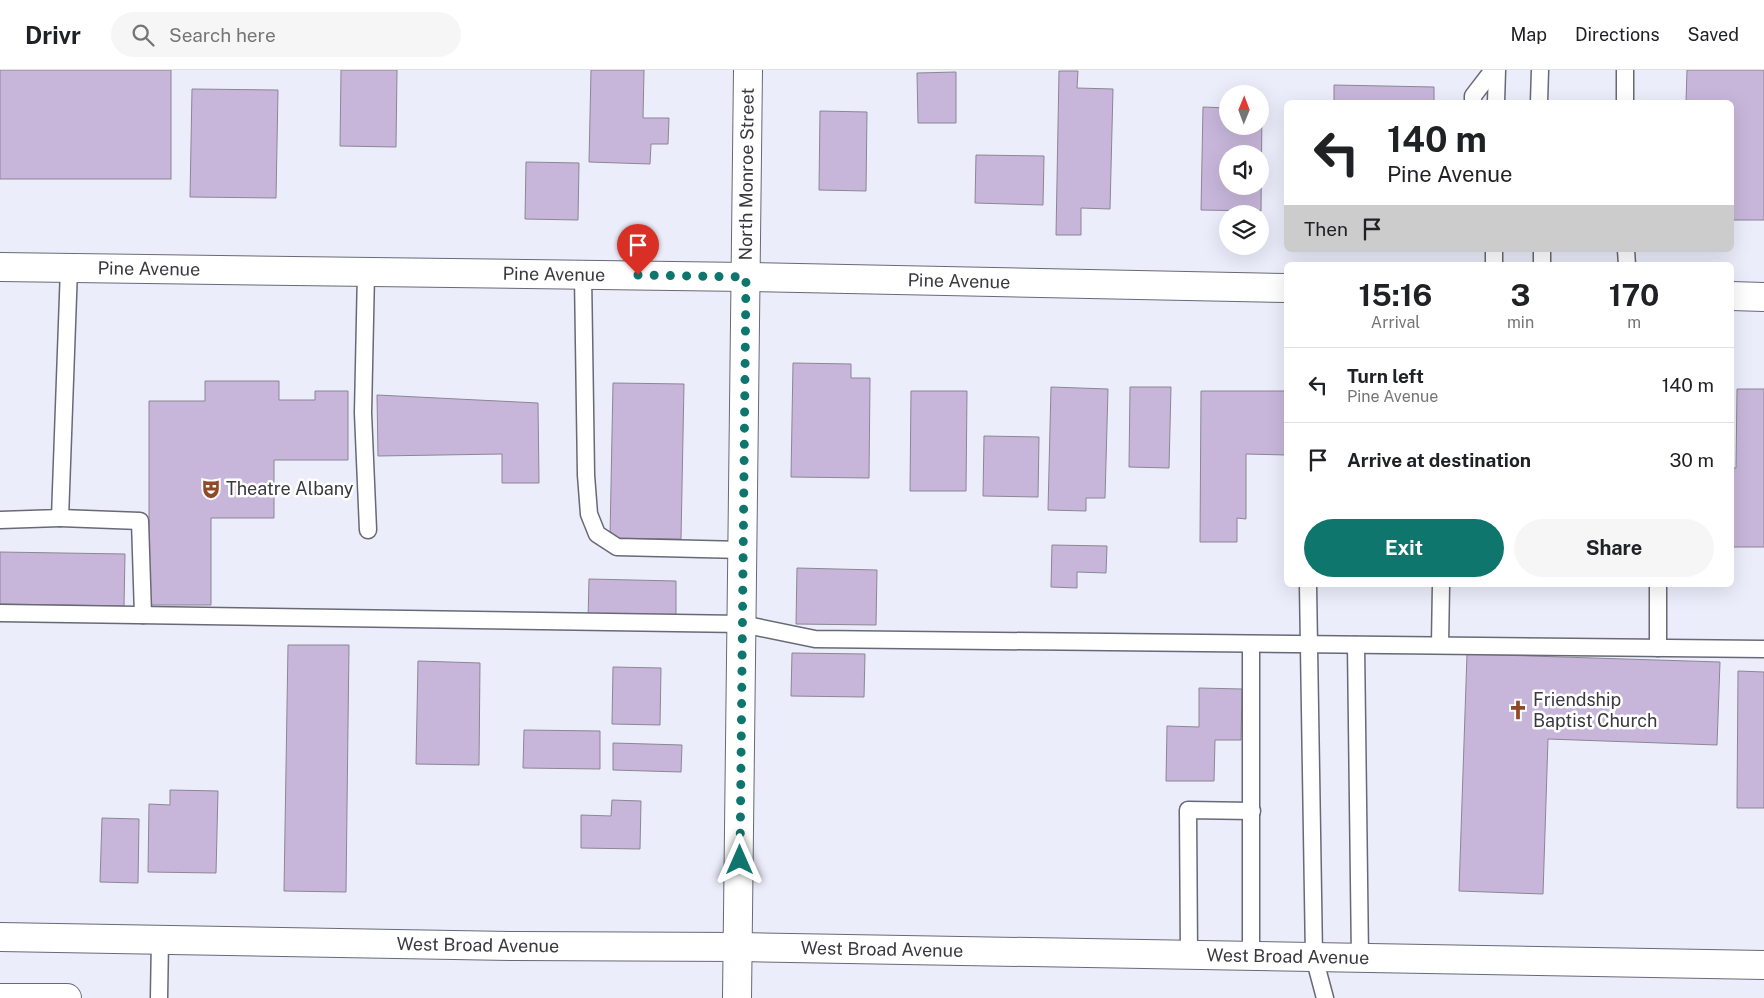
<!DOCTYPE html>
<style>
:root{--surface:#fff;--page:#f6f6f6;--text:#202124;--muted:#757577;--line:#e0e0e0;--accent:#0f766e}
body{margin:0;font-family:"Public Sans",sans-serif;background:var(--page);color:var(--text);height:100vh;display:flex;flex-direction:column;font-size:19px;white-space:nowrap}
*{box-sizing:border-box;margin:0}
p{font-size:16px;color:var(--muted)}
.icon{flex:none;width:28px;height:28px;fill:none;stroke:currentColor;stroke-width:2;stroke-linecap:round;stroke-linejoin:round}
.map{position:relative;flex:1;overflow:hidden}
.side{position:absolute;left:1284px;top:192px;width:450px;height:325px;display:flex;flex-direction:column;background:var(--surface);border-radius:8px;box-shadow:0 5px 20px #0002}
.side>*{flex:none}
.banner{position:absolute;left:1284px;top:30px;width:450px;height:152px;border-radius:8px;box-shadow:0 5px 20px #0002;background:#fff;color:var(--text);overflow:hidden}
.needle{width:32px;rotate:1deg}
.controls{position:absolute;left:1219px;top:15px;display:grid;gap:10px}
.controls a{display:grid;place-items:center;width:50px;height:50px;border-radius:50%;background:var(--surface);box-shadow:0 5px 20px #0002;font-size:25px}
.pin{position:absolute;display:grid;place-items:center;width:42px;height:42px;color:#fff;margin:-51px -21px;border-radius:50% 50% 50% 0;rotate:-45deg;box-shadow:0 0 5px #0007}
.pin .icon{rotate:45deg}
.me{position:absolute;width:55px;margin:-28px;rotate:0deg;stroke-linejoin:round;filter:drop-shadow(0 0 4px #0008)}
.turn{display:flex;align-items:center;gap:18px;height:105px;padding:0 20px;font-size:22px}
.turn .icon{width:65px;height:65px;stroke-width:2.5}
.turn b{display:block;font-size:35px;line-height:42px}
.then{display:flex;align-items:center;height:48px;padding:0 20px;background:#0003;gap:10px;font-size:19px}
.eta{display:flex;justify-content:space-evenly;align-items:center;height:85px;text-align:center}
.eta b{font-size:30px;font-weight:700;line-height:35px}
.action{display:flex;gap:10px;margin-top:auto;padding:10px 20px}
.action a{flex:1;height:58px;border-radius:30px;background:var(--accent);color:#fff;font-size:20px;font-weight:700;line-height:58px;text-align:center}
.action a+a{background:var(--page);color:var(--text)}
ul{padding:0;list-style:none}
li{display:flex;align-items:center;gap:15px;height:75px;padding:0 20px;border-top:1px solid var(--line)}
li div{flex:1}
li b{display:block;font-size:19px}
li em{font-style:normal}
header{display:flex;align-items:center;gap:30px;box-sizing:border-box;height:70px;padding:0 25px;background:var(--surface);border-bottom:1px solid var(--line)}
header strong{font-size:24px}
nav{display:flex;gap:28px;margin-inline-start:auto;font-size:18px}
.search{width:350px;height:45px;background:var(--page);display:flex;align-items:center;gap:12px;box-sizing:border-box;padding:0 18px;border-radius:28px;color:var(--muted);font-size:19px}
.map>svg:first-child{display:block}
</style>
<header>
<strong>Drivr</strong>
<div class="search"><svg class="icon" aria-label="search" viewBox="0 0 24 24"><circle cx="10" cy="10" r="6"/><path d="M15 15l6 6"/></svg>Search here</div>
<nav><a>Map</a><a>Directions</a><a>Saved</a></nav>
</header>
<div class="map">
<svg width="1764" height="928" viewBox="0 0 1764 928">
<rect width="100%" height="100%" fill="#ebedfb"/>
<!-- building -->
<g fill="#c7b6da" stroke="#8c8693" fill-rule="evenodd">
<rect x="0" y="0" width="171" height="109"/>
<polygon points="341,0 397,0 396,77 340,76"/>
<polygon points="591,0 644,0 643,48 669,48 668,74 651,74 650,94 589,92"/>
<polygon points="1687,0 1764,0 1764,150 1731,150 1731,32 1686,32"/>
<polygon points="1059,1 1078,1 1077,18 1113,19 1110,139 1081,138 1081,165 1056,165"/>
<polygon points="956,2 956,53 918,53 917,3"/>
<polygon points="1334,15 1434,17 1434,32 1334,32"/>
<polygon points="192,19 278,20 276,128 190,127"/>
<path d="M 1203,37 L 1228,38 L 1228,56 L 1260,56 L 1260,38 L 1262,38 L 1261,141 L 1201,140 ZM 1228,84 L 1260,84 L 1260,116 L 1228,116 Z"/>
<polygon points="820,41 867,42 866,121 819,120"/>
<polygon points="976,85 1044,86 1043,135 975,133"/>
<polygon points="526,92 579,93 578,150 525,149"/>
<polygon points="793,293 851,294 851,308 870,308 869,408 791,407"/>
<polygon points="205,311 279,311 279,330 315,330 315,321 348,321 348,390 274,390 274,448 211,448 211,535 149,535 149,331 205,331"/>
<polygon points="613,313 684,314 681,469 610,468"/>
<polygon points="1051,317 1108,319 1105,428 1086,428 1086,441 1048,440"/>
<polygon points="1130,317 1171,317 1169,398 1129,397"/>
<polygon points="1737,319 1764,319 1764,477 1731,477 1731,398 1736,398"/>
<polygon points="911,321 967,321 966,421 910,421"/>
<polygon points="1201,321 1286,321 1286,385 1246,384 1246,449 1237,448 1237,472 1200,472"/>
<polygon points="377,325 538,333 539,413 502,413 502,384 378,386"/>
<polygon points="984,366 1039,367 1038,427 983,426"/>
<polygon points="1052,475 1107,476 1106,503 1077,502 1077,518 1051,517"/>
<polygon points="0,482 125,484 124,536 0,534"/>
<polygon points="797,498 877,500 876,555 796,554"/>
<polygon points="589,509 676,511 676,553 588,551"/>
<polygon points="288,575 349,575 346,822 284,821"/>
<polygon points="792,583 865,584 864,627 791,626"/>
<polygon points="1467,584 1720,592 1717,675 1548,669 1543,824 1459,821"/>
<polygon points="418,591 480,593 479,695 416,694"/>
<polygon points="613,597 661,598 660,655 612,654"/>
<polygon points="1738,601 1764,602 1764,738 1737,738"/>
<polygon points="1199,618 1242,619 1241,670 1215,670 1214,711 1166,711 1167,656 1199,657"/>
<polygon points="524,660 600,661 600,699 523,698"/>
<polygon points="613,673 682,675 681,702 613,700"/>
<polygon points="170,720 218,721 216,803 148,802 149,734 170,735"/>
<polygon points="612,730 641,731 640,779 581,778 581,745 611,746"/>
<polygon points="102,748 139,749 138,813 100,812"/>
</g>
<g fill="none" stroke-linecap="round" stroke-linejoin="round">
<defs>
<g id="lane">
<polyline points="1625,0 1625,32"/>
<polyline points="1473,32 1473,26 1493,0"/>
<polyline points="1496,32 1497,0"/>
<polyline points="1539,32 1540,0"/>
<polyline points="1542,180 1542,195"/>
<polyline points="1626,180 1627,195"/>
<polyline points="1494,195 1494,180"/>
<polyline points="366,202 363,343 368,460"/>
<polyline points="583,205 586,405 589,444 597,464 617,477 743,480"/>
<polyline points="60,448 140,451 143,545"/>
<polyline points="0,450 60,448 69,198"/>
<polyline points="1308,515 1314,887 1325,928"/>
<polyline points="0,543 742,554 815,569 1764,579"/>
<polyline points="1356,575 1360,888"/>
<polyline points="1440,575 1441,515"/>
<polyline points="1658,578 1658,515"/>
<polyline points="1189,885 1188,740 1252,741"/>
<polyline points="1251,886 1251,574"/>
<polyline points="159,928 160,869"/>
</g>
<g id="secondary">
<path id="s1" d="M 0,197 L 746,207 L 1286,218"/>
<polyline points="1731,226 1764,227"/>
<path id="s2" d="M 0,867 L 515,876 L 739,877 L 1764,895"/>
<polyline points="0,928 67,928"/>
<path id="s3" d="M 737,928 L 748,0"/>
</g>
</defs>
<!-- lane casing -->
<use href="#lane" stroke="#686976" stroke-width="19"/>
<!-- secondary casing -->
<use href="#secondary" stroke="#686976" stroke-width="30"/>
<!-- lane -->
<use href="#lane" stroke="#fff" stroke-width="16"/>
<!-- secondary -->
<use href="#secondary" stroke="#fff" stroke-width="28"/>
</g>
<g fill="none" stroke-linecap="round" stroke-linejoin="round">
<!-- route -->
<polyline stroke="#0f766e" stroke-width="9" stroke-dasharray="0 16.2" points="638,205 746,207 740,790"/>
</g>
<!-- icons -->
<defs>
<symbol id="theatre-bare" viewBox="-9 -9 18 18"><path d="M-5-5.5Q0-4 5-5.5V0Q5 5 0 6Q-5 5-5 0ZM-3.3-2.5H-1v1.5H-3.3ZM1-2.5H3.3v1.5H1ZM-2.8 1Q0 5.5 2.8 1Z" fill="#914927" stroke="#fff" stroke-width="2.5" paint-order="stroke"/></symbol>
<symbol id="church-bare" viewBox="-9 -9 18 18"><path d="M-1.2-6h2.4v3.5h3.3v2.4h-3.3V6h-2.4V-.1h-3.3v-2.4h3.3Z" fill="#914927" stroke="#fff" stroke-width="2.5" paint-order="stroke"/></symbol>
</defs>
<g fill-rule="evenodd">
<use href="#theatre-bare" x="197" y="405" width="28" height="28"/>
<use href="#church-bare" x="1504" y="626" width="28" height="28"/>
</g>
<g text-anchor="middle" stroke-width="5" stroke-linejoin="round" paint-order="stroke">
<!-- street labels -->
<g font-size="18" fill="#39393f" stroke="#fff">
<text dy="6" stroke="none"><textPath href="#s3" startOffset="824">North Monroe Street</textPath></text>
<text dy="6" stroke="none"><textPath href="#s1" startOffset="149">Pine Avenue</textPath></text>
<text dy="6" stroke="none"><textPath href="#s1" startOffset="554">Pine Avenue</textPath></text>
<text dy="6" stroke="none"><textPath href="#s1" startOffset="959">Pine Avenue</textPath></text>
<text dy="6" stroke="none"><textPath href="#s2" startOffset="478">West Broad Avenue</textPath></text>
<text dy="6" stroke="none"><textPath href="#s2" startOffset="882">West Broad Avenue</textPath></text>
<text dy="6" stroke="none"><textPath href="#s2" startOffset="1288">West Broad Avenue</textPath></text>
</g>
<!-- poi labels -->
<g font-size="18" fill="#39393f" stroke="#fff" text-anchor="start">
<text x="226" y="425">Theatre Albany</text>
<text x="1533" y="636">Friendship<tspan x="1533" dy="21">Baptist Church</tspan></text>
</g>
</g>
</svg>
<div class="controls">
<a><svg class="needle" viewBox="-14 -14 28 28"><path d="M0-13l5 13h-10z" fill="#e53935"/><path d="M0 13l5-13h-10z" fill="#757577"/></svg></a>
<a><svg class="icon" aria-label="sound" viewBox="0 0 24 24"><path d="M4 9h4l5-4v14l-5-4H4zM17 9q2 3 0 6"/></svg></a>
<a><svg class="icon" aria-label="layers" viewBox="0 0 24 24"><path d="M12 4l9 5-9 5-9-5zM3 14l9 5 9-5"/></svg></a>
</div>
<div class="pin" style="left:638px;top:205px;background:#d93025"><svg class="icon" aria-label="arrive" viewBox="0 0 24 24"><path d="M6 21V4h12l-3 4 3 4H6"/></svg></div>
<svg class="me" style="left:740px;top:790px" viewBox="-20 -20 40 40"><path d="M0-17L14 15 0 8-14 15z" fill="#0f766e" stroke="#fff" stroke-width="4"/></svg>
<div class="banner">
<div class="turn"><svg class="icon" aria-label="left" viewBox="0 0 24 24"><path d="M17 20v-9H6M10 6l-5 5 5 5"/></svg><div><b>140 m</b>Pine Avenue</div></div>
<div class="then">Then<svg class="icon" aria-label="arrive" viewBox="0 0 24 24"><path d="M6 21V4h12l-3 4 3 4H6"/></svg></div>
</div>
<section class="side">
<div class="eta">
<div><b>15:16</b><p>Arrival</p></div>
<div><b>3</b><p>min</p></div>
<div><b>170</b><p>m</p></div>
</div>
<ul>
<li><svg class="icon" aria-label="left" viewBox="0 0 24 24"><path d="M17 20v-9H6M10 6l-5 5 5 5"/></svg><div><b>Turn left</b><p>Pine Avenue</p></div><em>140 m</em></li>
<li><svg class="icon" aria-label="arrive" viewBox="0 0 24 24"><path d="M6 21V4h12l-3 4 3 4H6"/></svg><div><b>Arrive at destination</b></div><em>30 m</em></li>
</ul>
<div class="action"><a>Exit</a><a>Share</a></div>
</section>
</div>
